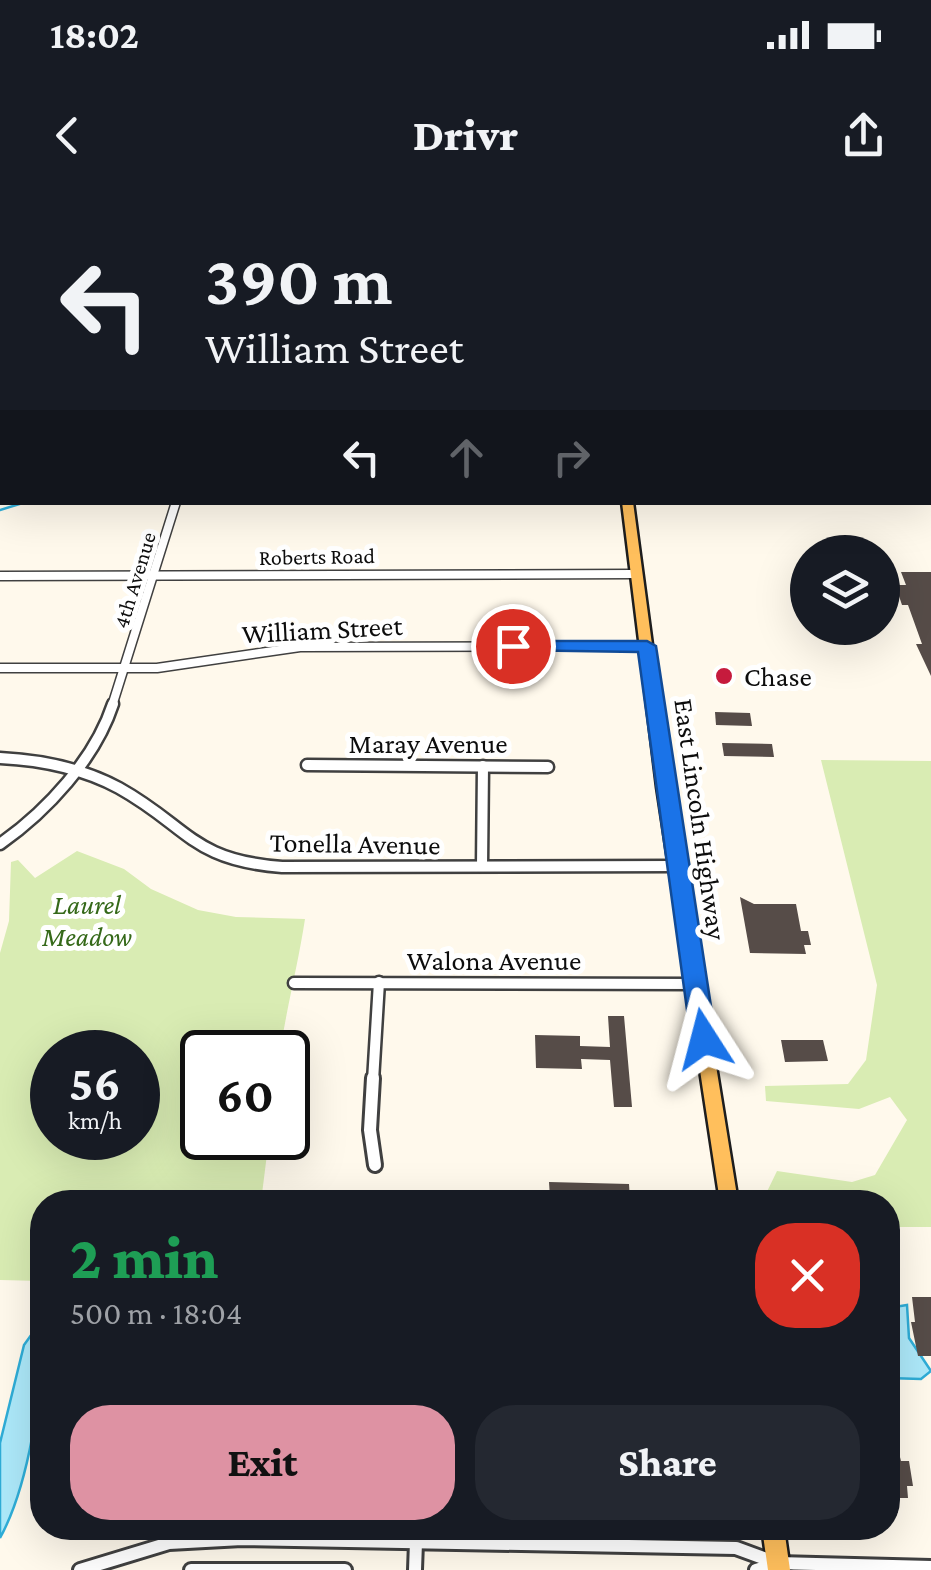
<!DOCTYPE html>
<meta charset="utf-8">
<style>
:root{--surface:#171b24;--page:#242831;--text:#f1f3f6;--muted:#9ea1a6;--accent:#de92a3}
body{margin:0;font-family:"Crimson Pro",serif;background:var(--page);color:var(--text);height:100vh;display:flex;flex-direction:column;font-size:38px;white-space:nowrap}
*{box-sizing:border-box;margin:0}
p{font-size:32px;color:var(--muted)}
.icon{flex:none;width:55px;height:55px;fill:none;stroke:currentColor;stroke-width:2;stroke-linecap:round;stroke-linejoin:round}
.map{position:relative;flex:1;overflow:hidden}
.side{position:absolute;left:30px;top:990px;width:870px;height:350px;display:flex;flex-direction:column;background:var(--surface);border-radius:40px;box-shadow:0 10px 40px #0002}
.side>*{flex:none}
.top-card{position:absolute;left:0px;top:0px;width:932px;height:305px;box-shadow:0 10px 40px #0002;background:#171b24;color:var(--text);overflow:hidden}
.tools{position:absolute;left:790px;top:335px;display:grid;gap:20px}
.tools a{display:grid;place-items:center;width:110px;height:110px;border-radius:50%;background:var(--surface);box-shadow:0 10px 40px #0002;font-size:50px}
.speed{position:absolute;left:30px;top:830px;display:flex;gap:20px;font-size:50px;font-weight:700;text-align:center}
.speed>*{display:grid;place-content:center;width:130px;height:130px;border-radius:50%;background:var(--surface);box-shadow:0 10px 40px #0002;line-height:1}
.speed small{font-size:25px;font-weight:400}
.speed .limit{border:5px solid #111;border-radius:15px;background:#fff;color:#111}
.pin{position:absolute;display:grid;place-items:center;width:85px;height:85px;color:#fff;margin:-42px;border:5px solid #fff;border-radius:50%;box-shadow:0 2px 10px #0007}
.me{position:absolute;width:110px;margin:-55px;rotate:351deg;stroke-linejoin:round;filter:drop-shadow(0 0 8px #0008)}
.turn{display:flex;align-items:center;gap:35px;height:210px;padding:0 40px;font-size:45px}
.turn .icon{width:130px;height:130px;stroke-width:2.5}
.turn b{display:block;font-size:70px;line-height:85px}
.lanes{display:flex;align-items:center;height:95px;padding:0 40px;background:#0003;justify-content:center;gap:50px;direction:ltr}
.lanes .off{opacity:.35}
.round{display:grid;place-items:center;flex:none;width:105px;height:105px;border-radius:40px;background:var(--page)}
.head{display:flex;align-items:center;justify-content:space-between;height:170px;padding:0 40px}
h1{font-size:60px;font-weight:800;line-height:75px;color:#1e9e55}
.button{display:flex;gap:20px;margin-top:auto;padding:20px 40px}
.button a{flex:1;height:115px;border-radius:40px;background:var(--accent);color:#111;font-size:40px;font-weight:800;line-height:115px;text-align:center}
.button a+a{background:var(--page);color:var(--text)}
.status{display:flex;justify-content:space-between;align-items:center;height:70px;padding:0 50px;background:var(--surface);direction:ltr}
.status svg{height:28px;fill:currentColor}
header{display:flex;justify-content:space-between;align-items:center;height:130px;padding:0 40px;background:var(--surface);font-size:45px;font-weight:800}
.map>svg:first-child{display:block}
</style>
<div class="status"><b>18:02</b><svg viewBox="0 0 49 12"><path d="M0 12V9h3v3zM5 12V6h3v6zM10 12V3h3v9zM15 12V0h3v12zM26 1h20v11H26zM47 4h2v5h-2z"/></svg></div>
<header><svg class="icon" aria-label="back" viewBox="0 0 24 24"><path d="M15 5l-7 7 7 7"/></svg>Drivr<svg class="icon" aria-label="share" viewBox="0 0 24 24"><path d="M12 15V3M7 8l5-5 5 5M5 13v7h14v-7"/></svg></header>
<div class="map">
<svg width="931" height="1370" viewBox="0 0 931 1370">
<rect width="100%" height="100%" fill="#fff9ec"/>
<!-- green -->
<g fill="#d9ecb3" fill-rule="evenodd">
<polygon points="821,560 931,561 931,1027 888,1027 888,1002 762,1002 777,971 852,982 875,975 907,920 890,897 859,909 766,901 765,886 848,884 866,860 877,785"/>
<path d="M 77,651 L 124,669 L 151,689 L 198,710 L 236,717 L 305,719 C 298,765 287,806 280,852 L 202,852 L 202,938 L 269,938 L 261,1002 L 42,1002 L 42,1081 L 0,1080 L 0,753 L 9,721 L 11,662 L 18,660 L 35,678 ZM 52,852 L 138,852 L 138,938 L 52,938 Z"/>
</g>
<!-- water -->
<g fill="#ade9fa" stroke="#2fadd7" stroke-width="2.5">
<polygon points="907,1105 909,1138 931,1171 921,1179 888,1178 888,1108"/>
<path d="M 34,1131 L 42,1131 C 43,1190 29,1285 0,1338 L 0,1243 L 24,1145 Z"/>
</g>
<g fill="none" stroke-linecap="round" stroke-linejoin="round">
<!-- stream -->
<polyline stroke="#2fadd7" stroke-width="2.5" points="0,310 26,302"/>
</g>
<!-- building -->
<g fill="#564c48">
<polygon points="901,372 931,372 931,476 916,444 922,444 908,405 902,405 899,396 896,385 906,385"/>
<polygon points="715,512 750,513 752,526 716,525"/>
<polygon points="722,543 772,544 774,557 724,556"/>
<polygon points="740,697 754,704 796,704 801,731 808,731 811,745 804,745 806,754 750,753"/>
<polygon points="608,816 624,816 632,907 614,907 610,860 581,859 582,869 536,868 535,835 580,836 580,846 610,847"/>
<polygon points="781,840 823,840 828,861 785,862"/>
<polygon points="549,982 629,984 630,1001 550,999"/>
<polygon points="912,1097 931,1097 931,1156 918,1156 911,1122 915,1122"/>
<polygon points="888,1249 898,1249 901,1261 909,1261 913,1286 907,1286 908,1298 895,1298 898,1313 888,1313"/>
</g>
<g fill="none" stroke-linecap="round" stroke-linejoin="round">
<defs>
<g id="minor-far2">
<polyline points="0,376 635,374"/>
<polyline points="0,468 157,468 300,447 647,446"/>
<polyline points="112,506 176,302"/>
</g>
<g id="minor-far1">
<path d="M 0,558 C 41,560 82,568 119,588 C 189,627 191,660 282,667 L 676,666"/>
<polyline points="307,565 548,567"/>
<path d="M 0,644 C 47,611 95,559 113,504"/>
<polyline points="482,666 483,566"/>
<polyline points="294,783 695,784"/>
<polyline points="373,881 379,782"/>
</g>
<g id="minor">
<polyline points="373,878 370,930 375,965"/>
<polyline points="80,1370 169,1343 242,1339 736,1348 777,1363"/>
<polyline points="191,1370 345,1370"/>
<polyline points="415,1370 416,1342"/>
<polyline points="756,1370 778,1363 931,1367"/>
</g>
<g id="primary">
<polygon points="685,0 694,0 692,2 685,2"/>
<polygon points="622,302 633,302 671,587 738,1002 720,1002 657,587"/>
<polygon points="762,1328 784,1328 790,1370 768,1370"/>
</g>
</defs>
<!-- minor-far2 casing -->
<use href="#minor-far2" stroke="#404040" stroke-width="11"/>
<!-- minor-far1 casing -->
<use href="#minor-far1" stroke="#404040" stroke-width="15"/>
<!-- minor casing -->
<use href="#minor" stroke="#404040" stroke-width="18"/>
<!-- primary casing -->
<use href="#primary" stroke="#1e1e1e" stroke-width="5"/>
<!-- minor-far2 -->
<use href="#minor-far2" stroke="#fff" stroke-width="8"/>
<!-- minor-far1 -->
<use href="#minor-far1" stroke="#fff" stroke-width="10"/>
<!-- minor -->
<use href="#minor" stroke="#fff" stroke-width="12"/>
<!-- primary -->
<use href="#primary" fill="#ffbf5c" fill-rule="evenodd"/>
</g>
<!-- route -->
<polygon fill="#1a73e8" stroke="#114b97" stroke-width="2.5" points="513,441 647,441 656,446 716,839 712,846 695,846 691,839 638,452 506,450 506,442"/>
<!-- markers -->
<circle fill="#c61b3d" stroke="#fff" stroke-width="4" cx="724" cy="476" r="10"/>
<g text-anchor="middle" stroke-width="10" stroke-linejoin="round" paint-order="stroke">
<!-- far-street labels -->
<g font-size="22" fill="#0d0d0d" stroke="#fff">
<text transform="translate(317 356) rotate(-1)" y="8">Roberts Road</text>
<text transform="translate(134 380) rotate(-73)" y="8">4th Avenue</text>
</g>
<!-- street labels -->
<g font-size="28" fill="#0d0d0d" stroke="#fff">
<text transform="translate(322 429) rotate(-3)" y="10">William Street</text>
<text x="428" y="553">Maray Avenue</text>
<text transform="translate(701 619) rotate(82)" y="10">East Lincoln Highway</text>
<text transform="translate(355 643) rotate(1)" y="10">Tonella Avenue</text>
<text x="494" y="770">Walona Avenue</text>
</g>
<!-- poi labels -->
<g font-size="28" fill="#0d0d0d" stroke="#fff" text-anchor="start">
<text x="744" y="486">Chase</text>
</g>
<!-- park labels -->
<g font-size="28" font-style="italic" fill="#356919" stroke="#fff">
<text x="87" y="714">Laurel<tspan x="87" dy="32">Meadow</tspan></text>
</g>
</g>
</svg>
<div class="tools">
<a><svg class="icon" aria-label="layers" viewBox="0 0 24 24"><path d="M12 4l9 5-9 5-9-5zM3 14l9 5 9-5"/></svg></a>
</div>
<div class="speed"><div>56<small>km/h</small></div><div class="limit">60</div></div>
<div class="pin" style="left:513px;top:446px;background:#d93025"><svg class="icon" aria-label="arrive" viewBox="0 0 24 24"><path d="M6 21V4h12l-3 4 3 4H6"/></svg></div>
<svg class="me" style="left:704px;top:839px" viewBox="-20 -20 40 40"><path d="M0-17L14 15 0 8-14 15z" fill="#1a73e8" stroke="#fff" stroke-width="4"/></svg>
<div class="top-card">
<div class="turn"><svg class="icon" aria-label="left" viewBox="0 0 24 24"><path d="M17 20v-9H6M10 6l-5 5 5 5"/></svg><div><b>390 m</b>William Street</div></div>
<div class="lanes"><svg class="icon" aria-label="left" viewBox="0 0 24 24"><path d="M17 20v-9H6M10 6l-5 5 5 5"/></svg><svg class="icon off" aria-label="ahead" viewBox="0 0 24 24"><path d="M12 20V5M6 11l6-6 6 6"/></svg><svg class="icon off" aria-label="right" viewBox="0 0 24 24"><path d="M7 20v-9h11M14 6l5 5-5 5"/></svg></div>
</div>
<section class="side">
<div class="head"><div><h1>2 min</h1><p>500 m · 18:04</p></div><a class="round" style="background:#d93025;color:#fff"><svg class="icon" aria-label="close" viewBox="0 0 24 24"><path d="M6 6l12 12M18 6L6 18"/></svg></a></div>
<div class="button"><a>Exit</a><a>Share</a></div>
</section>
</div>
